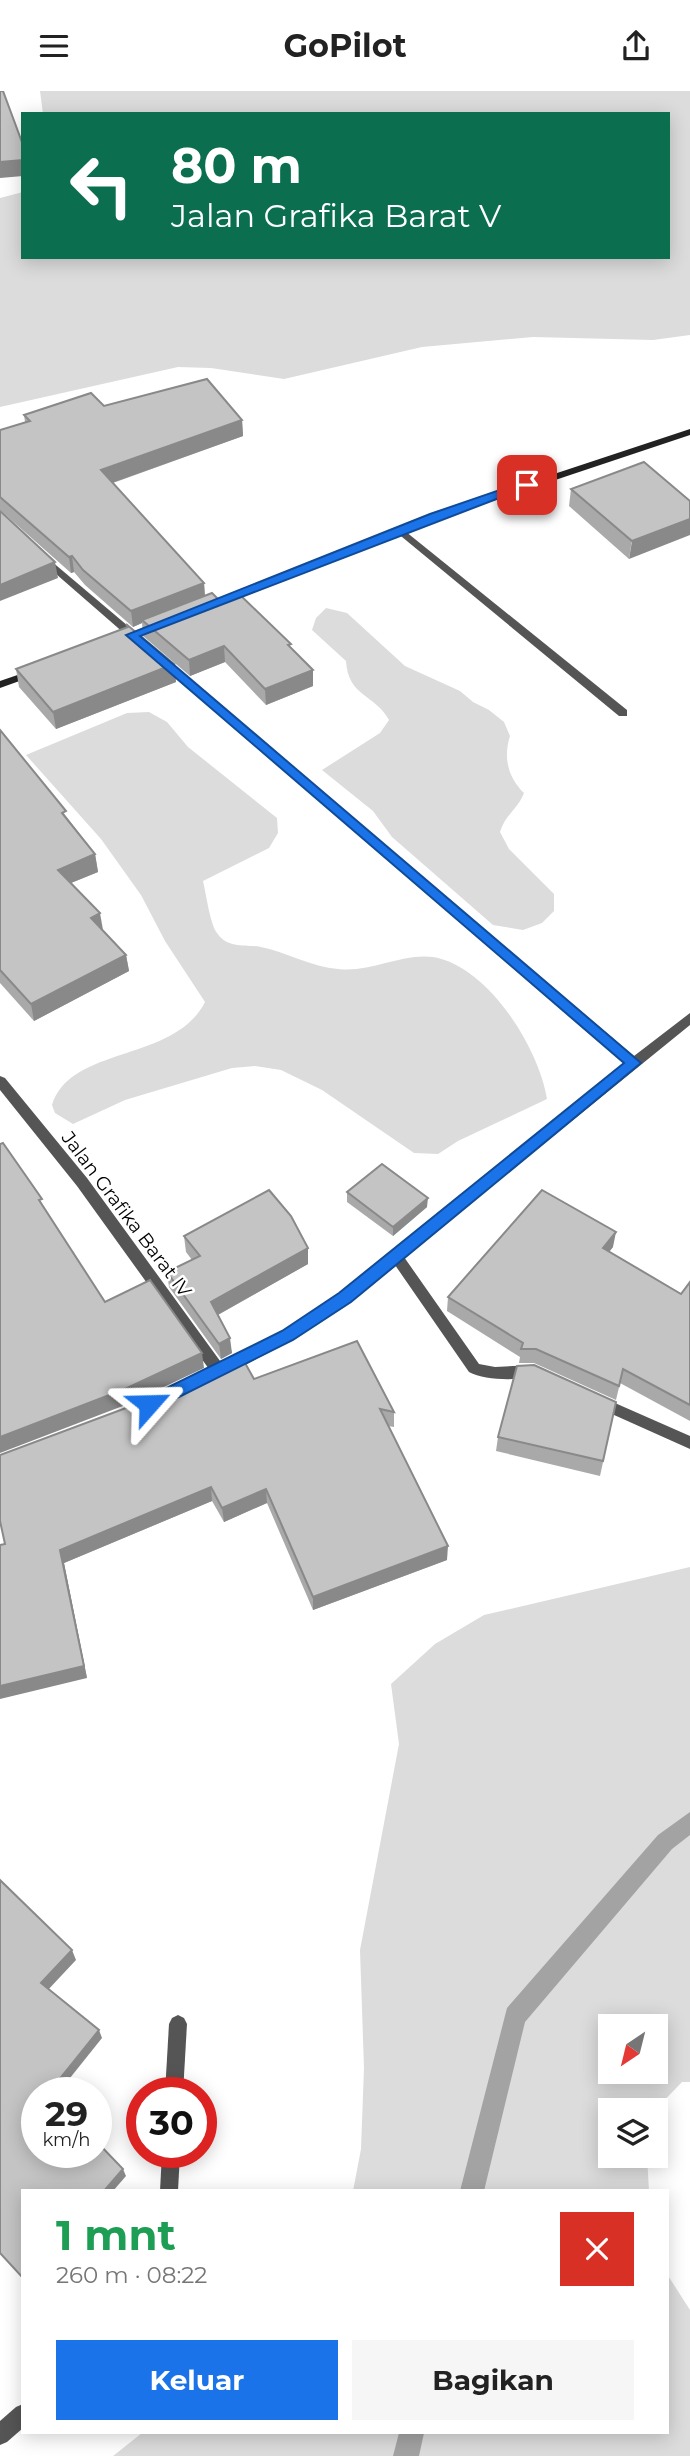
<!DOCTYPE html>
<html lang="id">
<meta charset="utf-8">
<style>
:root{--surface:#fff;--page:#f6f6f6;--text:#222;--muted:#767676;--accent:#1a73e8}
body{margin:0;font-family:Montserrat,sans-serif;background:var(--page);color:var(--text);height:100vh;display:flex;flex-direction:column;font-size:26px;white-space:nowrap}
*{box-sizing:border-box;margin:0}
p{font-size:23px;color:var(--muted)}
.icon{flex:none;width:38px;height:38px;fill:none;stroke:currentColor;stroke-width:2;stroke-linecap:round;stroke-linejoin:round}
.map{position:relative;flex:1;overflow:hidden}
.side{position:absolute;left:21px;top:2098px;width:648px;height:245px;display:flex;flex-direction:column;background:var(--surface);border-radius:0px;box-shadow:0 4px 18px #0003}
.side>*{flex:none}
.hud{position:absolute;left:21px;top:21px;width:649px;height:147px;border-radius:0px;box-shadow:0 4px 18px #0003;background:#0b6e4f;color:#fff;overflow:hidden}
.needle{width:46px;rotate:215deg}
.fabs{position:absolute;left:598px;top:1923px;display:grid;gap:14px}
.fabs a{display:grid;place-items:center;width:70px;height:70px;border-radius:0px;background:var(--surface);box-shadow:0 4px 18px #0003;font-size:35px}
.speed{position:absolute;left:21px;top:1986px;display:flex;gap:14px;font-size:35px;font-weight:700;text-align:center}
.speed>*{display:grid;place-content:center;width:91px;height:91px;border-radius:50%;background:var(--surface);box-shadow:0 4px 18px #0003;line-height:1}
.speed small{font-size:18px;font-weight:400}
.speed .limit{border:10px solid #d22;background:#fff;color:#111}
.pin{position:absolute;display:grid;place-items:center;width:60px;height:60px;color:#fff;margin:-30px;border-radius:14px;box-shadow:0 4px 10px #0006}
.me{position:absolute;width:77px;margin:-38px;rotate:65deg;stroke-linejoin:round;filter:drop-shadow(0 0 5px #0008)}
.turn{display:flex;align-items:center;gap:24px;height:147px;padding:0 35px;font-size:32px}
.turn .icon{width:91px;height:91px;stroke-width:2.5}
.turn b{display:block;font-size:49px;line-height:60px}
.round{display:grid;place-items:center;flex:none;width:74px;height:74px;border-radius:0px;background:var(--page)}
.head{display:flex;align-items:center;justify-content:space-between;height:119px;padding:0 35px}
h1{font-size:42px;font-weight:700;line-height:52px;color:#1e9e55}
.primary-button{display:flex;gap:14px;margin-top:auto;padding:14px 35px}
.primary-button a{flex:1;height:80px;border-radius:0px;background:var(--accent);color:#fff;font-size:28px;font-weight:700;line-height:80px;text-align:center}
.primary-button a+a{background:var(--page);color:var(--text)}
header{display:flex;justify-content:space-between;align-items:center;height:91px;padding:0 35px;background:var(--surface);font-size:32px;font-weight:700}
.map>svg:first-child{display:block}
</style>
<header><svg class="icon" aria-label="menu" viewBox="0 0 24 24"><path d="M4 6h16M4 12h16M4 18h16"/></svg>GoPilot<svg class="icon" aria-label="share" viewBox="0 0 24 24"><path d="M12 15V3M7 8l5-5 5 5M5 13v7h14v-7"/></svg></header>
<div class="map">
<svg width="690" height="2365" viewBox="0 0 690 2365">
<rect width="100%" height="100%" fill="#fff"/>
<!-- green -->
<g fill="#dcdcdc" fill-rule="evenodd">
<polygon points="40,0 690,0 690,244 653,249 533,246 422,256 284,288 211,277 178,276 0,316 0,107 23,101 23,166 668,166 668,23 43,23"/>
<path d="M 326,517 L 347,522 L 405,575 L 460,600 L 473,611 L 489,619 L 504,631 L 510,645 C 503,667 508,686 524,702 C 518,718 505,724 500,741 L 509,758 L 554,803 L 554,820 L 542,832 L 523,839 L 493,834 L 392,746 L 373,720 L 322,679 L 380,642 L 389,629 C 375,603 348,606 346,570 L 312,539 L 316,527 Z"/>
<path d="M 149,621 L 167,631 L 188,656 L 277,727 L 278,742 L 269,757 L 203,790 C 206,802 210,833 217,842 C 228,858 245,853 261,856 C 286,861 312,876 338,878 C 370,882 401,862 433,866 C 488,875 539,957 547,1008 L 458,1050 L 438,1063 L 414,1062 L 322,999 L 281,979 L 255,975 L 232,977 L 125,1009 L 73,1033 L 55,1022 L 52,1014 C 71,954 174,972 205,911 L 165,850 L 141,804 L 101,748 L 26,664 L 127,622 Z"/>
<path d="M 690,1476 L 690,1991 L 682,1991 L 655,2019 L 611,2020 L 611,2065 L 647,2065 L 649,2100 L 353,2100 L 361,2058 L 364,1977 L 360,1859 L 399,1653 L 391,1593 L 435,1553 L 484,1524 ZM 611,1936 L 656,1936 L 656,1981 L 611,1981 Z"/>
<polygon points="667,2183 690,2219 690,2365 113,2365 142,2342 667,2342"/>
</g>
<g fill="none" stroke-linecap="round" stroke-linejoin="round">
<!-- stream -->
<g fill="#a3a3a3" fill-rule="evenodd">
<polygon points="690,1721 690,1744 672,1758 525,1931 484,2100 460,2100 507,1917 658,1744"/>
<polygon points="399,2342 424,2342 419,2365 393,2365"/>
</g>
<!-- street -->
<g fill="#555" fill-rule="evenodd">
<polygon points="400,436 627,619 627,625 619,625 396,441 395,439"/>
<polygon points="44,464 141,546 141,550 133,550 40,469 39,467"/>
<path d="M 160,565 L 634,965 L 690,922 L 690,934 L 404,1166 L 479,1273 L 495,1276 L 534,1274 L 539,1276 L 541,1280 L 539,1284 C 521,1290 486,1290 469,1281 L 395,1174 L 350,1210 L 292,1249 L 234,1280 L 226,1281 L 224,1285 L 219,1287 L 214,1285 L 77,1095 L 0,999 L 0,985 L 5,987 L 87,1087 L 223,1274 L 282,1241 L 340,1202 L 625,972 L 156,570 L 156,566 Z"/>
<polygon points="599,1305 690,1345 690,1358 594,1315 592,1311 594,1307"/>
<polygon points="178,1924 184,1927 187,1933 183,2002 165,2002 169,1933 172,1927"/>
<polygon points="162,2062 180,2062 178,2100 160,2100"/>
<polygon points="23,2313 23,2337 7,2351 0,2354 0,2330 16,2316"/>
</g>
<!-- secondary -->
<g fill="#222" fill-rule="evenodd">
<polygon points="690,338 690,344 438,428 224,511 220,512 215,509 430,424"/>
<polygon points="35,578 39,579 39,583 0,597 0,590"/>
</g>
</g>
<!-- wall -->
<g fill="#a9a9a9">
<polygon points="104,315 242,329 243,345 113,392 204,492 205,505 219,509 291,557 313,579 313,595 266,614 225,571 190,585 143,545 142,532 133,536 85,494 74,481 71,482 0,419 0,339 25,331 24,324"/>
<polygon points="644,371 629,468 569,415 571,398"/>
<polygon points="126,533 174,573 176,591 56,638 19,596 16,578 127,536"/>
<polygon points="0,639 95,763 98,781 71,792 103,839 126,864 129,880 34,930 0,892"/>
<polygon points="347,1101 427,1116 393,1145 347,1111"/>
<polygon points="184,1145 308,1173 218,1224 232,1262 221,1268 169,1196 167,1181 192,1169 186,1161"/>
<polygon points="613,1156 609,1161 681,1203 690,1191 690,1330 620,1292 616,1309 534,1272 519,1272 520,1266 447,1220 448,1206"/>
<polygon points="254,1288 394,1321 394,1336 388,1335 447,1469 313,1519 267,1412 224,1431 212,1410 64,1472 87,1587 5,1453"/>
<polygon points="616,1311 600,1385 496,1360 498,1346"/>
</g>
<!-- shaded-wall -->
<g fill="#898989">
<polygon points="23,69 23,85 0,87 0,71"/>
<polygon points="242,329 243,345 103,395 101,379"/>
<polygon points="690,428 690,444 629,468 632,450"/>
<polygon points="72,465 74,481 71,482 69,466"/>
<polygon points="55,471 58,487 0,510 0,494"/>
<polygon points="204,492 205,508 142,529 142,532 133,536 131,520"/>
<polygon points="224,555 225,571 190,585 189,569"/>
<polygon points="174,573 176,591 56,638 53,621"/>
<polygon points="313,579 313,595 266,614 265,598"/>
<polygon points="95,763 98,781 61,796 58,779"/>
<polygon points="100,822 103,839 91,827"/>
<polygon points="126,864 129,880 34,930 31,913"/>
<polygon points="428,1107 427,1116 393,1145 393,1136"/>
<polygon points="616,1141 613,1156 600,1172 603,1157"/>
<polygon points="308,1157 308,1173 212,1227 211,1211"/>
<polygon points="230,1247 232,1262 221,1268 219,1253"/>
<polygon points="202,1262 204,1277 128,1313 0,1362 0,1346"/>
<polygon points="211,1396 212,1410 64,1472 87,1587 0,1608 0,1595 60,1459"/>
<polygon points="266,1398 267,1412 224,1431 222,1417"/>
<polygon points="448,1455 447,1469 313,1519 313,1506"/>
<polygon points="72,1859 76,1869 46,1901 41,1892"/>
<polygon points="99,1939 102,1947 58,2002 51,2002 50,2000"/>
<polygon points="123,2078 126,2085 113,2100 104,2100"/>
</g>
<!-- building -->
<g fill="#c4c4c4" stroke="#898989" stroke-width="2">
<polygon points="0,0 3,0 23,54 23,69 0,71"/>
<polygon points="207,288 242,329 101,379 204,492 131,520 83,479 72,465 69,466 0,406 0,339 30,330 24,324 91,302 104,315"/>
<polygon points="644,371 690,410 690,428 632,450 571,398"/>
<polygon points="0,420 55,471 0,494"/>
<polygon points="212,502 219,509 238,502 291,553 288,554 313,579 265,598 224,555 189,569 142,529"/>
<polygon points="126,533 174,573 53,621 16,578 128,536"/>
<polygon points="0,639 66,720 62,722 95,763 58,779 100,822 91,827 126,864 31,913 0,879"/>
<polygon points="3,1052 42,1108 39,1109 105,1211 150,1189 202,1262 125,1298 0,1346 0,1053"/>
<polygon points="382,1073 428,1107 393,1136 347,1101"/>
<polygon points="269,1099 291,1125 308,1157 211,1211 230,1247 219,1253 167,1181 200,1165 184,1145"/>
<polygon points="542,1099 616,1141 603,1157 681,1203 690,1191 690,1314 623,1278 619,1295 536,1258 521,1258 523,1252 448,1206"/>
<polygon points="357,1250 394,1321 380,1318 448,1455 313,1506 266,1398 222,1417 211,1396 60,1459 84,1575 0,1595 0,1454 5,1453 0,1430 0,1364 134,1314 240,1263 254,1288"/>
<polygon points="534,1274 616,1311 603,1370 498,1346 517,1275"/>
<polygon points="0,1789 72,1859 41,1892 99,1939 50,2000 52,2002 37,2002 37,2062 96,2062 96,2050 123,2078 104,2100 23,2100 23,2187 0,2162"/>
</g>
<!-- route -->
<polygon fill="#1a73e8" stroke="#114b97" stroke-width="2" points="523,391 533,394 140,545 641,972 351,1211 293,1249 155,1318 144,1318 144,1308 282,1240 339,1202 624,972 126,544 430,423"/>
<g text-anchor="middle" stroke-width="5" stroke-linejoin="round" paint-order="stroke">
<!-- street labels -->
<g font-size="19" fill="#000" stroke="#fff">
<text transform="translate(127 1123) rotate(53)" y="7">Jalan Grafika Barat IV</text>
</g>
</g>
</svg>
<div class="fabs">
<a><svg class="needle" viewBox="-14 -14 28 28"><path d="M0-13l5 13h-10z" fill="#e53935"/><path d="M0 13l5-13h-10z" fill="#767676"/></svg></a>
<a><svg class="icon" aria-label="layers" viewBox="0 0 24 24"><path d="M12 4l9 5-9 5-9-5zM3 14l9 5 9-5"/></svg></a>
</div>
<div class="speed"><div>29<small>km/h</small></div><div class="limit">30</div></div>
<div class="pin" style="left:527px;top:394px;background:#d93025"><svg class="icon" aria-label="arrive" viewBox="0 0 24 24"><path d="M6 21V4h12l-3 4 3 4H6"/></svg></div>
<svg class="me" style="left:149px;top:1313px" viewBox="-20 -20 40 40"><path d="M0-17L14 15 0 8-14 15z" fill="#1a73e8" stroke="#fff" stroke-width="4"/></svg>
<div class="hud">
<div class="turn"><svg class="icon" aria-label="left" viewBox="0 0 24 24"><path d="M17 20v-9H6M10 6l-5 5 5 5"/></svg><div><b>80 m</b>Jalan Grafika Barat V</div></div>
</div>
<section class="side">
<div class="head"><div><h1>1 mnt</h1><p>260 m · 08:22</p></div><a class="round" style="background:#d93025;color:#fff"><svg class="icon" aria-label="close" viewBox="0 0 24 24"><path d="M6 6l12 12M18 6L6 18"/></svg></a></div>
<div class="primary-button"><a>Keluar</a><a>Bagikan</a></div>
</section>
</div>
